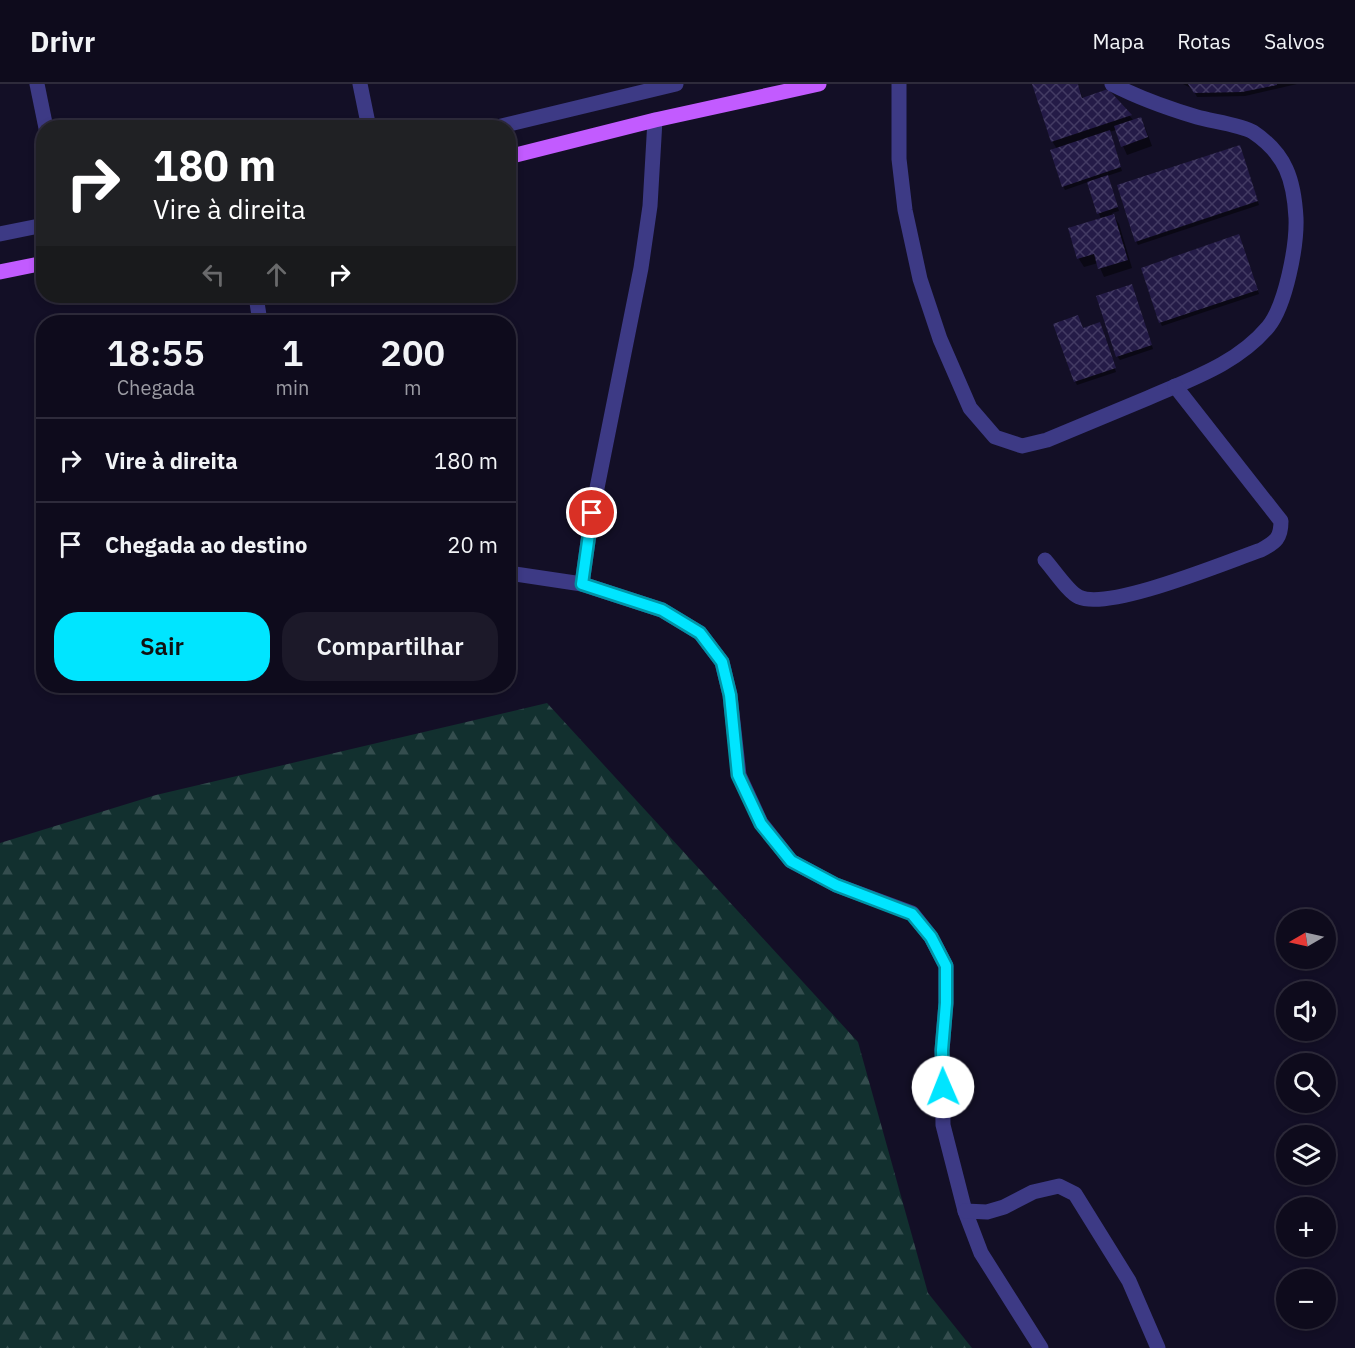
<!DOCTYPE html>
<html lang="pt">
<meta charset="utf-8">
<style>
:root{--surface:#0e0b1c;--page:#1c1929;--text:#f1f3f6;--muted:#9b9ba3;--line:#2e2b3b;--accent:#00e5ff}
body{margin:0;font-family:"IBM Plex Sans",sans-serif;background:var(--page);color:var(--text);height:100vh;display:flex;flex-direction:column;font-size:22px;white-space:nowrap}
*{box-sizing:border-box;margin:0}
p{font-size:20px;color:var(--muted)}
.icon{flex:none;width:33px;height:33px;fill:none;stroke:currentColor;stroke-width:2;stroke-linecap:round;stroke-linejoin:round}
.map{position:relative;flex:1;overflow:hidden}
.panel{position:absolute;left:36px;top:231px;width:480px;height:378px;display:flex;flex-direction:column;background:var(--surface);border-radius:24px;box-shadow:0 3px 9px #0003,0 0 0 2px var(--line)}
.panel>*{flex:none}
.hud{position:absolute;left:36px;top:36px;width:480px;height:183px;border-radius:24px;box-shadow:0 3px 9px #0003,0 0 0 2px var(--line);background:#202124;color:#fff;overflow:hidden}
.needle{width:39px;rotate:261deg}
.tools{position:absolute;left:1276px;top:825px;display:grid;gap:12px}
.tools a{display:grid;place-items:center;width:60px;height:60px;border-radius:50%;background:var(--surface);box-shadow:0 3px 9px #0003,0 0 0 2px var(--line);font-size:30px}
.pin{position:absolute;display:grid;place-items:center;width:51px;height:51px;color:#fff;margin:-26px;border:3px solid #fff;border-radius:50%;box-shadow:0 2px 6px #0007}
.me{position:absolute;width:66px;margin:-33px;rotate:359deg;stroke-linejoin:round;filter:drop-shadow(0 0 4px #0008)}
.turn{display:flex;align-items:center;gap:21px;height:126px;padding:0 18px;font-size:27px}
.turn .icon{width:78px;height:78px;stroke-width:2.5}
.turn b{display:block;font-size:42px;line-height:51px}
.lanes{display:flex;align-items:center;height:57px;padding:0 18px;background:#0003;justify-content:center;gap:30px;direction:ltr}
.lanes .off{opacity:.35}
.eta{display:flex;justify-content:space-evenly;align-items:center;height:102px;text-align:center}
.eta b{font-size:36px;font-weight:600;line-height:42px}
.action{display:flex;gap:12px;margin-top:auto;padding:12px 18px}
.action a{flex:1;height:69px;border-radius:24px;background:var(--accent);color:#111;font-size:24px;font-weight:600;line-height:69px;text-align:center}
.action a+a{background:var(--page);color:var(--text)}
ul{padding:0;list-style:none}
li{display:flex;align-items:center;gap:18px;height:84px;padding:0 18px;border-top:2px solid var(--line)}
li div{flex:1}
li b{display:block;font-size:22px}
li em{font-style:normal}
header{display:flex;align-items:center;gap:36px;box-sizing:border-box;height:84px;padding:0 30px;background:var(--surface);border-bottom:2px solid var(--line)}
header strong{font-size:28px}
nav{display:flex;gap:33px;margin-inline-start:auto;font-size:21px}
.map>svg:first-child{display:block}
</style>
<header>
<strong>Drivr</strong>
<nav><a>Mapa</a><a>Rotas</a><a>Salvos</a></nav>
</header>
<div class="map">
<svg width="1355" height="1264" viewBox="0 0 1355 1264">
<defs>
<pattern id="forest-firs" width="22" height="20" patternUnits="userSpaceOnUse" patternTransform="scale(1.5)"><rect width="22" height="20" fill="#12302f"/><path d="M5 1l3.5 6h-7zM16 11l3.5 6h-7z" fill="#344d4e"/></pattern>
<pattern id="building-cross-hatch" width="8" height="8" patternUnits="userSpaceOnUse" patternTransform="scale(1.5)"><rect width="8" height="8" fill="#241b47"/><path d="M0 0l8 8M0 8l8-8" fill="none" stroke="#433b63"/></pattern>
</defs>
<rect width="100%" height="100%" fill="#130f26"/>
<!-- forest -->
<polygon fill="url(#forest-firs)" points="547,619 858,958 928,1209 972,1264 0,1264 0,759 156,711"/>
<!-- shadow -->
<g fill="#0007">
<polygon points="1034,0 1078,0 1083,15 1108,7 1134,37 1140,35 1145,43 1152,62 1127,71 1116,46 1109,48 1122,87 1107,92 1119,127 1112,129 1119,140 1132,184 1104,193 1098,179 1084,183 1079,175 1070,145 1101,135 1088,98 1065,106 1063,102 1057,65 1052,57"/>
<polygon points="1183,0 1297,0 1245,12 1197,13 1193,5"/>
<polygon points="1241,67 1259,121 1138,161 1136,157"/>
<polygon points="1239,152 1259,210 1162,242 1160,238"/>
<polygon points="1134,206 1153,265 1120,276 1117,272"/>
<polygon points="1101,244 1116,288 1077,301 1075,297 1083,246"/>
</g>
<!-- building -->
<g fill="url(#building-cross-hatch)">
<polygon points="1032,0 1078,0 1082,14 1108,5 1132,31 1051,58"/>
<polygon points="1188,0 1277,0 1277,1 1242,8 1194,9"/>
<polygon points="1141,33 1148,53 1121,63 1114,42"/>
<polygon points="1110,46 1121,83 1062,103 1050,66"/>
<polygon points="1240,61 1258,117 1135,158 1117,101"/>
<polygon points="1108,91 1118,123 1097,130 1087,98"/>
<polygon points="1114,130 1128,176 1098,185 1094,170 1077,175 1068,144"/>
<polygon points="1239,150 1258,206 1159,239 1141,184"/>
<polygon points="1132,200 1152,261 1116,273 1096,212"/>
<polygon points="1078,231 1083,244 1100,238 1116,284 1074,298 1053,240"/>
</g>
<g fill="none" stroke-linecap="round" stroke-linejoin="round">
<!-- minor -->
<g stroke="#3d3a85" stroke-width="15">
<polyline points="37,0 46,44"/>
<polyline points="360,0 369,44"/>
<path d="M 899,0 L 899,75 L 905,126 L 920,195 L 940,255 L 970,324 L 995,353 L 1022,362 L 1047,356 C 1081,342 1115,328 1148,314 C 1191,295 1237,280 1268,243 C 1286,221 1297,161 1296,134 C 1294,96 1286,70 1253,48 C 1242,41 1211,37 1197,33 C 1167,24 1139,14 1112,0"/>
<polyline points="493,44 676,0"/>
<polyline points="0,150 44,141"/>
<polyline points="256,212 260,238"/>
<path d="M 1045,476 C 1053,485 1069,509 1079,513 C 1109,527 1226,478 1261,466 C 1276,458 1281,454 1281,437 L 1175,302"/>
<polyline points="508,489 582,500 662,526 700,549 722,578 730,611 739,691 761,739 791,777 836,801 912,829 931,853 946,882 946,919 942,966 943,1041 965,1127 981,1169 1041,1264"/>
<polyline points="582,500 592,429 641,184 650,122 655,36"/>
<polyline points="965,1127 987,1128 1004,1123 1033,1108 1059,1102 1075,1110 1129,1197 1158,1264"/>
</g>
<!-- primary -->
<g stroke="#c25bff" stroke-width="15">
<polyline points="508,73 655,36 819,0"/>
<polyline points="0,188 44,179"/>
</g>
</g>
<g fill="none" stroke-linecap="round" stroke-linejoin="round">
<defs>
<polyline id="route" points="592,429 582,500 662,526 700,549 722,578 730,611 738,691 761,740 791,777 836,801 912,830 931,853 946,882 946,919 942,966 943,1003"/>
</defs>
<!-- route casing -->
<use href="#route" stroke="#0095a6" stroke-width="15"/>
<!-- route -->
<use href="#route" stroke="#00e5ff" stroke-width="10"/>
</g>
</svg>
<div class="tools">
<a><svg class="needle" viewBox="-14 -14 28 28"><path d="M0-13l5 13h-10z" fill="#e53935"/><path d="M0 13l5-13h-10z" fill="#9b9ba3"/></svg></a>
<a><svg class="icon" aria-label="sound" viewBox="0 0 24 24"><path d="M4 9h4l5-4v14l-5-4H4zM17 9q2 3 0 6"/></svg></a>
<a><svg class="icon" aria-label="search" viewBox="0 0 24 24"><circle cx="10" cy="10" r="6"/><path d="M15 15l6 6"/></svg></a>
<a><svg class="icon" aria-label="layers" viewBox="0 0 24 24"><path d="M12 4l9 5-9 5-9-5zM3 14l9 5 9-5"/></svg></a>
<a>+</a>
<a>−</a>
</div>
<div class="pin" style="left:592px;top:429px;background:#d93025"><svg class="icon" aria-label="arrive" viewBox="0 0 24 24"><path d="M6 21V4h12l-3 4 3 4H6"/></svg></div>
<svg class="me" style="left:943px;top:1003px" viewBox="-20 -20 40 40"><circle r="19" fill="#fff"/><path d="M0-13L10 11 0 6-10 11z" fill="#00e5ff"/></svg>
<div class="hud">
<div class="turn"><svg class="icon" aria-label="right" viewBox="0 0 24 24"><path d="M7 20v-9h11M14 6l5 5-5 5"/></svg><div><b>180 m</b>Vire à direita</div></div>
<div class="lanes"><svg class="icon off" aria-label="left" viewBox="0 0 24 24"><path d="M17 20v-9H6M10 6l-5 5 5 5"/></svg><svg class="icon off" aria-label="ahead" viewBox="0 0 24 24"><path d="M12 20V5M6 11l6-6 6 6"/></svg><svg class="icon" aria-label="right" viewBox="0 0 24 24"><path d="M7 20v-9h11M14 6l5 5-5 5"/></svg></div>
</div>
<section class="panel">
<div class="eta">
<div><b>18:55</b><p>Chegada</p></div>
<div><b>1</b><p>min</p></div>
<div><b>200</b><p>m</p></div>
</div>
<ul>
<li><svg class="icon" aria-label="right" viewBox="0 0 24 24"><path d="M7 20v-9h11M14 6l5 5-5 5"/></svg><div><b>Vire à direita</b></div><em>180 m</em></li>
<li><svg class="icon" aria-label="arrive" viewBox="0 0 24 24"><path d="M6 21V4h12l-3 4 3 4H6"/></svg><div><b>Chegada ao destino</b></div><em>20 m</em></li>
</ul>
<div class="action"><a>Sair</a><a>Compartilhar</a></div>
</section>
</div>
